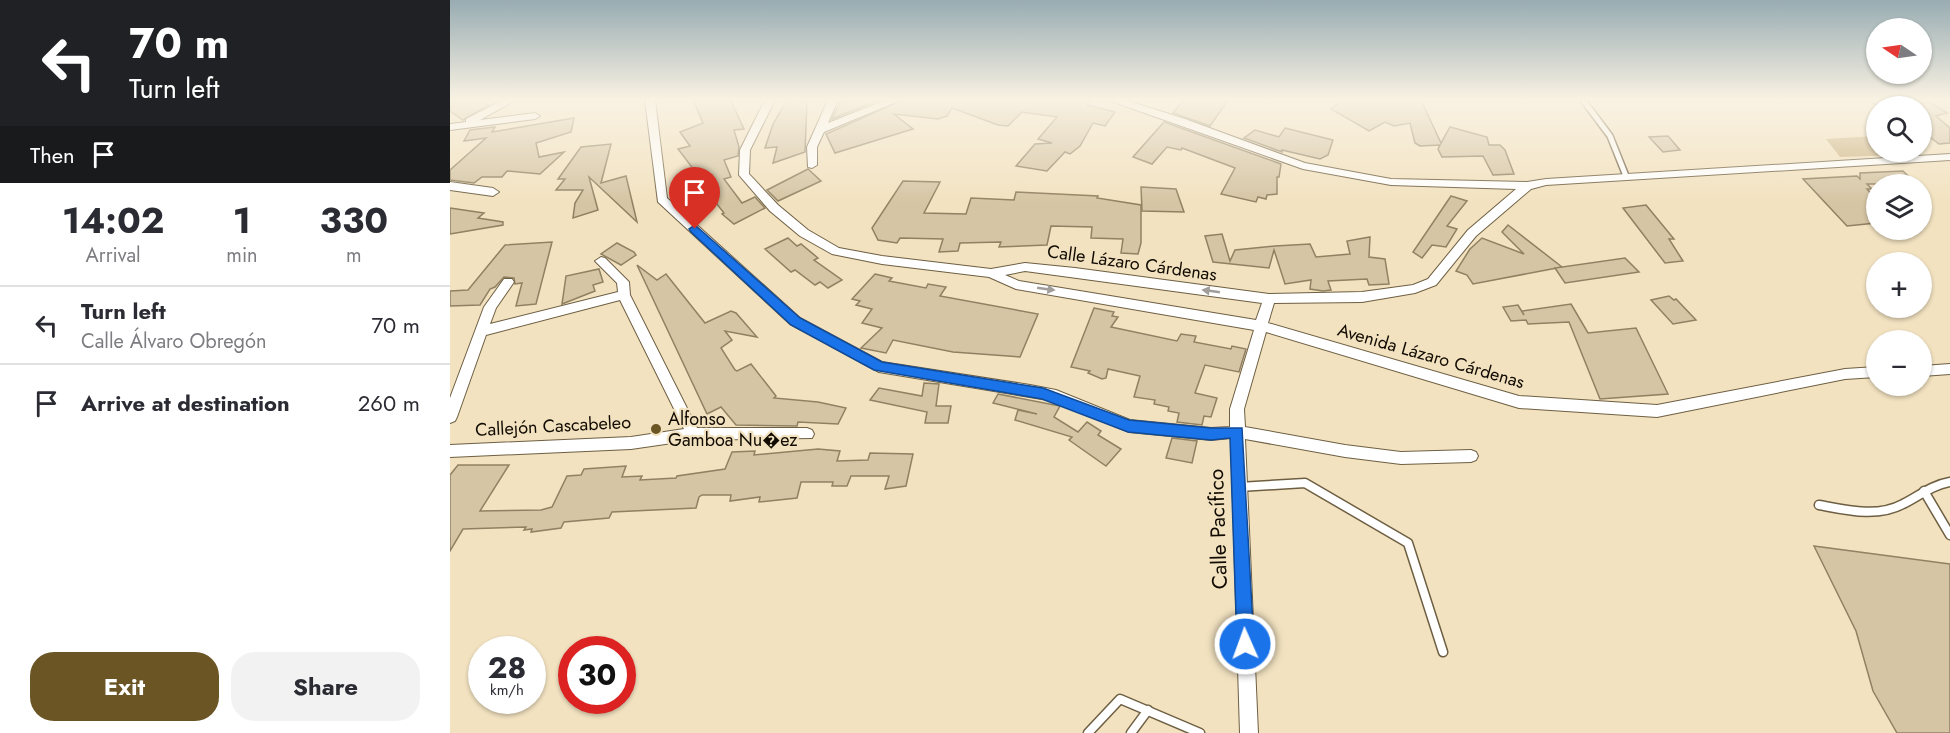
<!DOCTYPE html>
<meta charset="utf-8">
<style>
:root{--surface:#fff;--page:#f2f2f3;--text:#2b2b33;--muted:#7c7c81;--line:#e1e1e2;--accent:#6b5525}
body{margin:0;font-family:Jost,sans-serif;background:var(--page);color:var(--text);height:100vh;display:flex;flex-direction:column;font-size:22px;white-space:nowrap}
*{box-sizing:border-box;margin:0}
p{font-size:20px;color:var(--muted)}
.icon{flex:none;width:33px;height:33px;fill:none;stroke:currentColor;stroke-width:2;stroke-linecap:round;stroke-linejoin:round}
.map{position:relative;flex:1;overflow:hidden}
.sheet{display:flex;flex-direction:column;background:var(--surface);width:450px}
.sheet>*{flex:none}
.hud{background:#202124;color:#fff;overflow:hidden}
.needle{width:39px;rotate:283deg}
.controls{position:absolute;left:1416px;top:18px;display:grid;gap:12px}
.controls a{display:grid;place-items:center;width:66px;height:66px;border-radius:50%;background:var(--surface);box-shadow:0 2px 4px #0004;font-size:30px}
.speed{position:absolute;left:18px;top:636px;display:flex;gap:12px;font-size:30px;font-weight:700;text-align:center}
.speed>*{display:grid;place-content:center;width:78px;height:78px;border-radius:50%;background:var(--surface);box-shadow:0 2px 4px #0004;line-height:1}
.speed small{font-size:15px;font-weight:400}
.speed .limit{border:9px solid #d22;background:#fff;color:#111}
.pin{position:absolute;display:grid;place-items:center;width:51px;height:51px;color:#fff;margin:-62px -26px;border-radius:50% 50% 50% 0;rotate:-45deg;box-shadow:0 0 6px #0007}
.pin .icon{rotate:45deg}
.me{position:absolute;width:66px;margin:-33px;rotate:358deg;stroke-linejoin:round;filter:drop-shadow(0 0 4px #0008)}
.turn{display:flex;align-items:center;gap:21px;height:126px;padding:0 30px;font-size:27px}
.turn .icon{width:78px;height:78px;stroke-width:2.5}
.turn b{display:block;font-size:42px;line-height:51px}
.then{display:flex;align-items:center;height:57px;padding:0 30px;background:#0003;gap:12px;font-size:22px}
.eta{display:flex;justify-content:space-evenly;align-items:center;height:102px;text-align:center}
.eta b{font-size:36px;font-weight:700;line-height:42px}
.cta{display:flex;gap:12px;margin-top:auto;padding:12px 30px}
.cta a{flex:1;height:69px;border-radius:24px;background:var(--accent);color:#fff;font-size:24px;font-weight:700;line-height:69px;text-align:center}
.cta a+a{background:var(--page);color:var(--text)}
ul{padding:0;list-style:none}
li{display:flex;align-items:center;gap:18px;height:78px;padding:0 30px;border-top:2px solid var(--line)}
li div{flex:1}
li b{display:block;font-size:22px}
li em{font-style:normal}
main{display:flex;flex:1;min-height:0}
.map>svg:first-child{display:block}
</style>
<main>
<section class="sheet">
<div class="hud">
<div class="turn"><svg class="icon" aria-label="left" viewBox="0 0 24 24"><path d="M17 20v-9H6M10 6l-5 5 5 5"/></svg><div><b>70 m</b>Turn left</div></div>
<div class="then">Then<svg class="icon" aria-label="arrive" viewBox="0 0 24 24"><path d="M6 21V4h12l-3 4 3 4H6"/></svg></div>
</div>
<div class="eta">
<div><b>14:02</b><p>Arrival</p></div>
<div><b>1</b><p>min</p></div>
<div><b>330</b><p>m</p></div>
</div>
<ul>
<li><svg class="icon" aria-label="left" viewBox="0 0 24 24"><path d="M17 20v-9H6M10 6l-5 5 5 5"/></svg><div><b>Turn left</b><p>Calle Álvaro Obregón</p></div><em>70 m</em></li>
<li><svg class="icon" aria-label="arrive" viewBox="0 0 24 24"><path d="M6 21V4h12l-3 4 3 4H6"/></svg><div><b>Arrive at destination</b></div><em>260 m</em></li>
</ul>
<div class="cta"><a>Exit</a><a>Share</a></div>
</section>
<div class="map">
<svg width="1500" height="733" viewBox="0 0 1500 733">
<rect width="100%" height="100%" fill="#f2e2c0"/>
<!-- green -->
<polygon fill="#ccb484" points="1426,136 1426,152 1448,152 1451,155 1390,157 1376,139"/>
<!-- building -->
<g fill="#d5c5a4" stroke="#908162" stroke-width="1.5">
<polygon points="0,100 32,100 39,105 13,120 0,111"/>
<polygon points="243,100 281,101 294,129 284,130 289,147 288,156 274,160 281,177 274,179 292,203 305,197 315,208 284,224 272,214 274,213 255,189 258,188 228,149 240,146 230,132 253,123"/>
<polygon points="337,100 357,101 355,152 323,163 327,147 315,148 323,124"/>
<polygon points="410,100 429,100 382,119 390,102"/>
<polygon points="453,100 640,100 637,105 665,112 655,126 643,123 630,146 620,154 615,152 597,171 566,166 585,144 602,143 588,139 607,117 572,112 558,126 548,125 502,108 497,116 488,119 444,114 463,129 385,153 376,134"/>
<polygon points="734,100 778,100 760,126 723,113"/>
<polygon points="893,100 971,100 991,143 1000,127 1037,137 1039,145 1050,145 1055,150 1064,174 1043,175 1033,156 992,157 988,149 990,145 970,146 965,143 960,123 944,126 935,122 919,131 881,109"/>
<polygon points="1480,102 1497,113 1486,116 1500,128 1500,143 1489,144 1472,131 1472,106 1451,106"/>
<polygon points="124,118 121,132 86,143 89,157 114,152 90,174 57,171 52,177 32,177 24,183 0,180 0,170 36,138 14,141 20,130 45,127 42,132"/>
<polygon points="714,122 831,164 829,177 827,177 827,194 817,195 816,199 808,197 806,202 771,194 785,168 732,148 731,150 717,147 702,164 683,157"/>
<polygon points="835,128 883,140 878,155 870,159 832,150 832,152 794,138 805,130 829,137"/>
<polygon points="1218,136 1230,150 1213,152 1199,137"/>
<polygon points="161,144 151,183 176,176 187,222 139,177 148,210 123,218 125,203 133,190 106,190 115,179 108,179 131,147"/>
<polygon points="358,169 371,181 328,201 317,190"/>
<polygon points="1453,171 1466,184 1417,184 1422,189 1417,189 1424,197 1419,198 1426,206 1426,223 1397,226 1353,179 1407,176 1410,179 1410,173"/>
<polygon points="453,181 490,182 474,213 516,214 521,198 564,200 566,192 648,196 647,198 691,205 691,243 688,254 671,253 673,239 641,238 642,227 601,226 597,245 549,247 551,242 510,243 508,251 489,252 493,239 450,238 447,243 428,240 422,228"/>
<polygon points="691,187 726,189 734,212 692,211"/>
<polygon points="1001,196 1017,201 997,226 1007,229 996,247 982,245 972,258 963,252"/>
<polygon points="1196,205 1224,239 1219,239 1233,261 1215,263 1173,208"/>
<polygon points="0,208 34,213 28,218 53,222 53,225 0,234"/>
<polygon points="1058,225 1112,267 1023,284 1017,275 1006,271 1020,249 1032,238 1074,254 1052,232"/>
<polygon points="772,234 780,261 785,250 825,246 860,244 866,257 900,254 897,241 920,237 919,257 935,259 939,284 919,285 917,279 878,281 881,290 873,291 860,289 861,280 835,284 824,250 819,268 763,262 755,236"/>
<polygon points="338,238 347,246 351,244 368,258 364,260 392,280 378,288 370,282 365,285 345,270 341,272 315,249"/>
<polygon points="102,242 86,304 66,306 72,283 65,284 64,278 54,277 45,287 40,289 30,305 0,306 0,291 18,290 55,245"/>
<polygon points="167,243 184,252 186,255 171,265 151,254"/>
<polygon points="1175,258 1189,272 1115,283 1105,268"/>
<polygon points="187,265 207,280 216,274 255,323 281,311 286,313 307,337 275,331 282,340 271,348 285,370 287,371 301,364 326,396 324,398 368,402 396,408 388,424 348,422 347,426 286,425 271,407 257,414"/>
<polygon points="149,269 153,282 143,285 145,291 112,304 116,276"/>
<polygon points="425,274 442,278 439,281 476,288 478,284 496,287 490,296 588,314 570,357 503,352 443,340 436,353 411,348 432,328 412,323 422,309 406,305 410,301 402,299"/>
<polygon points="1219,296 1224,300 1226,299 1246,320 1223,324 1201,300"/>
<polygon points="1121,304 1138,333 1186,328 1218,394 1150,399 1119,322 1078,324 1076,320 1061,321 1053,307 1068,305 1074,315 1072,311"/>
<polygon points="644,308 664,312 662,316 668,317 661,327 727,341 731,334 746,336 744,342 781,349 782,346 796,349 789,372 755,365 745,393 767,398 761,417 754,416 752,425 727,422 729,413 718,411 719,407 704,404 705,400 684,397 690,376 658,369 656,378 652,379 638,373 640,371 621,367"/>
<polygon points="474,383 489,384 486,406 501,406 498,423 475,423 477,412 420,400 429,388 472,396"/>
<polygon points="548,394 610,406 604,417 628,432 637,422 651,431 648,435 671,449 656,466 619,440 622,437 565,420 568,410 587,414 543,403"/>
<polygon points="722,438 747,441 742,463 716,458"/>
<polygon points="368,449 390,451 387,461 418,460 420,453 463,454 456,486 435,489 439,476 401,476 397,486 382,486 383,482 351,482 347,498 309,502 310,497 280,501 281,495 252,495 249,497 246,508 162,512 159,518 114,522 111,528 81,532 82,529 74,530 76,527 13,529 0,551 0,475 8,465 59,465 30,511 91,510 102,507 117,476 131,475 134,469 176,466 172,477 192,476 190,480 226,478 227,476 275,469 282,452 305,451 304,455"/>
<polygon points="1364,546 1500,564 1500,733 1447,733 1423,691 1406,631"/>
</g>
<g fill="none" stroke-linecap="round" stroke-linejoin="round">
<defs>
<polyline id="service-far1" points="1133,100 1160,136 1176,176"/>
<g id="service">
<polyline points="789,487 855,483 958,543 993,652"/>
<polyline points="1474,491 1500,535"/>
<path d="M 1369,505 C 1396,510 1427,518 1453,504 C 1469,496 1482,485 1500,482"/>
<polyline points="638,733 670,699 750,733"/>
<polyline points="681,733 698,710"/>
</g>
<g id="minor">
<polygon points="53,100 66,100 30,120 85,113 90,116 85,119 0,130 0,124 16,122 16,119"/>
<path d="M 195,100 L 205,100 L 217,198 L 350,318 L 432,362 L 580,385 L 606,390 L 680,420 L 761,428 L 780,427 L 780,409 L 804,330 L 566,289 L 539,277 L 432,264 L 382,254 L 350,236 L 320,211 L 289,175 L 290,150 L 315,100 L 325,100 L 300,150 L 299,174 L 328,205 L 358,230 L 389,248 L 432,256 L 541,269 L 575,263 L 625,268 L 819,294 L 912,292 L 963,285 L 978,279 L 1018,230 L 1066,189 L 941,185 L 853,169 L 658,100 L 675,100 L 735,119 L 855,163 L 941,179 L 1077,182 L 1096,179 L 1500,154 L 1500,160 L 1096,185 L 1081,189 L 1026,236 L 986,285 L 965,293 L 912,302 L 824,303 L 818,323 L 1069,396 L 1207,405 L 1395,369 L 1426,367 L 1426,377 L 1395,379 L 1207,417 L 1069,408 L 816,332 L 794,409 L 795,427 L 895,445 L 951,452 L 1021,450 L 1026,452 L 1028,456 L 1026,460 L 1021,462 L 951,464 L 895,457 L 795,439 L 808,733 L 790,733 L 781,438 L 761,440 L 679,432 L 604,401 L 429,372 L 340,324 L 208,202 ZM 575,271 L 812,303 L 806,320 L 569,281 L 555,275 Z"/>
<polygon points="378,100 388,100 378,123 436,100 451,100 374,132 367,147 367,165 362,168 358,167 357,147"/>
<polygon points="1422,100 1433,100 1438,106 1428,106"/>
<polygon points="0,182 43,188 49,192 43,196 0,190"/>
<polygon points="151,257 155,258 179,282 180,295 247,428 357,428 362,430 364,434 362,438 243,440 181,449 0,457 0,445 181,437 234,429 170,300 36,335 7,417 5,421 0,423 0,398 34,307 54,279 62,279 64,282 46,308 40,324 168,292 167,283 145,261"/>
<polygon points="1500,364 1500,374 1472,376 1472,366"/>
</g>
</defs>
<!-- service-far1 casing -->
<use href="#service-far1" stroke="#6e5f42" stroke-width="8"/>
<!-- service casing -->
<use href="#service" stroke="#6e5f42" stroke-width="11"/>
<!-- minor casing -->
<use href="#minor" stroke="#6e5f42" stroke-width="2"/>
<!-- service-far1 -->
<use href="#service-far1" stroke="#fff" stroke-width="5"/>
<!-- service -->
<use href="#service" stroke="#fff" stroke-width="8"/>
<!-- minor -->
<use href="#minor" fill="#fff" fill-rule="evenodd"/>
</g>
<!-- one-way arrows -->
<defs><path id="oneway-solid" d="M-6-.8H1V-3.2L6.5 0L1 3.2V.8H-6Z" transform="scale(1.5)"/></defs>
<g fill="#a09d9a">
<use href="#oneway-solid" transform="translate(596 289) rotate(8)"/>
<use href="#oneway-solid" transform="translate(761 291) rotate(-172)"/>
</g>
<!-- sky -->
<linearGradient id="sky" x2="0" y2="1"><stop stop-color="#98acb2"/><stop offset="0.49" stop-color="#f9f2e3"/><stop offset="1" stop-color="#f9f2e3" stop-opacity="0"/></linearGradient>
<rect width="1500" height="203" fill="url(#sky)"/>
<!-- route -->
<polygon fill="#1a73e8" stroke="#114b97" stroke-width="1.5" points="245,225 350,318 432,362 593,388 679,420 761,428 792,428 804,644 801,650 795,652 789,650 787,644 780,438 761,440 678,432 592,399 424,370 341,325 241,232 239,229"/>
<!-- markers -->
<circle fill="#6b5525" stroke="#f2e2c0" stroke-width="2" cx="206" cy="429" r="6"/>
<g text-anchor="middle" stroke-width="4.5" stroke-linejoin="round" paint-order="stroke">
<!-- street labels -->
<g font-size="18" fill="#110b02" stroke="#f2e2c0">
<text transform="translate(682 263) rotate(8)" y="6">Calle Lázaro Cárdenas</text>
<text transform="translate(981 356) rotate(16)" y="6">Avenida Lázaro Cárdenas</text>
<text transform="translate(103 426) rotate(-3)" y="6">Callejón Cascabeleo</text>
</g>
<!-- poi labels -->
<g font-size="18" fill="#110b02" stroke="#f2e2c0" text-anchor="start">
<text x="218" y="425">Alfonso<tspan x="218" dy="21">Gamboa Nu�ez</tspan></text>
</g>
<!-- near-street labels -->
<g font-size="21" fill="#110b02" stroke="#f2e2c0">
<text transform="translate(768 529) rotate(-92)" y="7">Calle Pacífico</text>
</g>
</g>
</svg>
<div class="controls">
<a><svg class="needle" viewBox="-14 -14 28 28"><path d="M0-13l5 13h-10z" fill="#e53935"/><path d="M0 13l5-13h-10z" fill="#7c7c81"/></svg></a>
<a><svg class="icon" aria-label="search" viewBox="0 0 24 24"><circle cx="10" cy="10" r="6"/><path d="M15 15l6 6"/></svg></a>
<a><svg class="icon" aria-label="layers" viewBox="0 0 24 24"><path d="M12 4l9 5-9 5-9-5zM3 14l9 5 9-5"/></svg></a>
<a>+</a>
<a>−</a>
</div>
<div class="speed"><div>28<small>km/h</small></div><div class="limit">30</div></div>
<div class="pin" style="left:245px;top:229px;background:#d93025"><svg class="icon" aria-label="arrive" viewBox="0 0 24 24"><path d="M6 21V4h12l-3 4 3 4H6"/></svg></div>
<svg class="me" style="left:795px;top:644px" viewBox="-20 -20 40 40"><circle r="17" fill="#1a73e8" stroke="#fff" stroke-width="3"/><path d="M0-11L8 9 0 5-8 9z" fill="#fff"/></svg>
</div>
</main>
